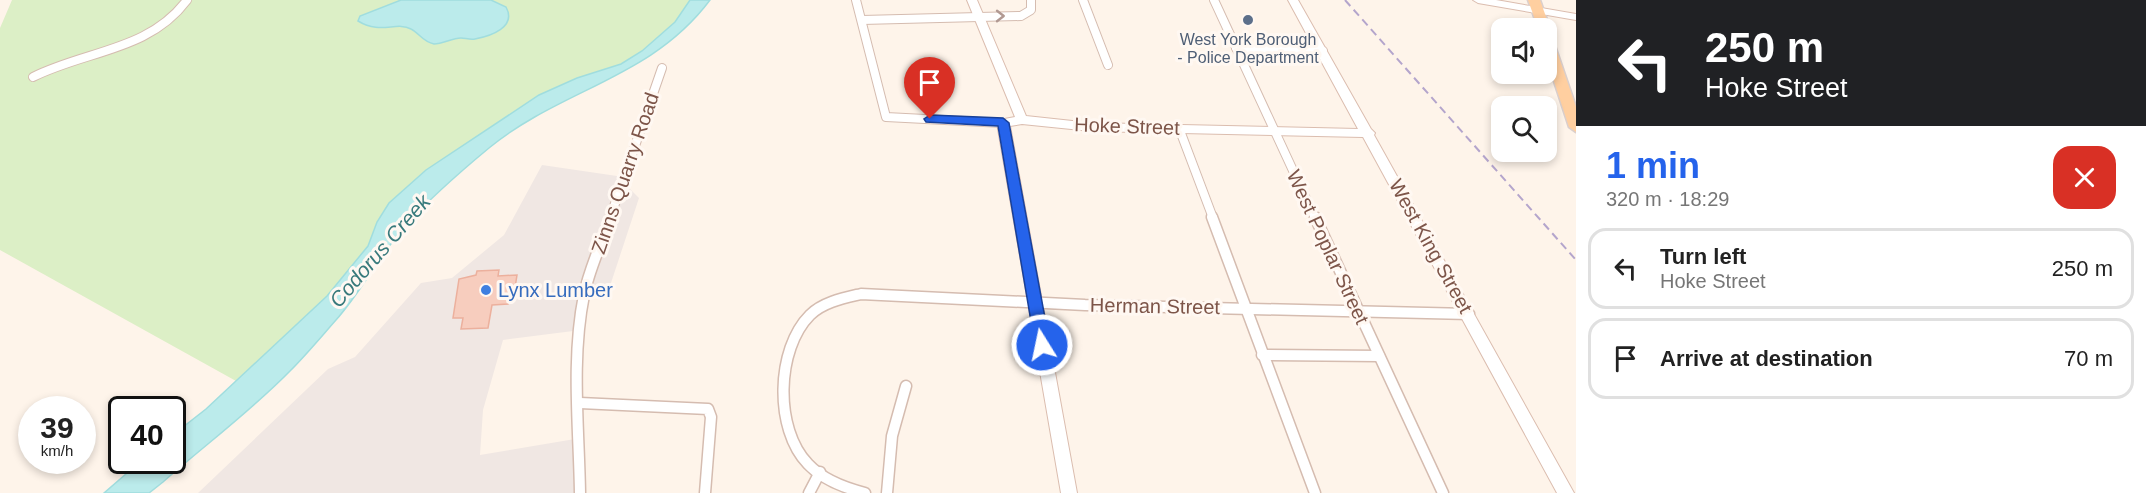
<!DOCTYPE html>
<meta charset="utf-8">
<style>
:root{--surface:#fff;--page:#f6f6f6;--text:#222;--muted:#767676;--line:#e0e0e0;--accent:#2563eb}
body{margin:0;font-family:Helvetica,sans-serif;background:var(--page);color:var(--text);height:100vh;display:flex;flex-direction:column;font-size:22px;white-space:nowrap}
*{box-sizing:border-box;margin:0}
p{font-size:20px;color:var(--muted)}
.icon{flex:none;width:33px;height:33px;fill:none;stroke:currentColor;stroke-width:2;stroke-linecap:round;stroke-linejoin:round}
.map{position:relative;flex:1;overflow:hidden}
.sheet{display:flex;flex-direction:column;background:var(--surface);width:570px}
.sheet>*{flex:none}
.guide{background:#202124;color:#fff;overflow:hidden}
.controls{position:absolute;left:1491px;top:18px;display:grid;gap:12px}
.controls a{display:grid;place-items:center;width:66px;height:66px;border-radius:12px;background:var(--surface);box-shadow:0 3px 9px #0003;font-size:30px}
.speed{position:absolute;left:18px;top:396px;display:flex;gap:12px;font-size:30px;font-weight:700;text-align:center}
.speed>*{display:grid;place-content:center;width:78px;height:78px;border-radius:50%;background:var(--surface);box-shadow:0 3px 9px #0003;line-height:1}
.speed small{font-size:15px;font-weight:400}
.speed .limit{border:3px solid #111;border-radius:9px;background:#fff;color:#111}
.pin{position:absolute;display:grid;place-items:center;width:51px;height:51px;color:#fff;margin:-62px -26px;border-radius:50% 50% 50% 0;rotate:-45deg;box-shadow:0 0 6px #0007}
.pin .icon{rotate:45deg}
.me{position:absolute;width:66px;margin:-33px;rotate:350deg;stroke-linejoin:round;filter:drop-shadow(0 0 4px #0008)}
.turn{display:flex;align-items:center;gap:21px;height:126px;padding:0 30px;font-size:27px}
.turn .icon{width:78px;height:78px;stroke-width:2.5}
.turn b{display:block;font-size:42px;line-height:51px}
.round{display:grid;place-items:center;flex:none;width:63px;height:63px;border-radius:18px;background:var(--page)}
.summary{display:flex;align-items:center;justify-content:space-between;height:102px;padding:0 30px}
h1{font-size:36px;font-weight:800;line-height:45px;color:var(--accent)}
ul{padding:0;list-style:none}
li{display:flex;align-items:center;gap:18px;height:81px;margin:0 12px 9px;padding:0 18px;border:3px solid var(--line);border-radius:18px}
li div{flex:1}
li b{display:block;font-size:22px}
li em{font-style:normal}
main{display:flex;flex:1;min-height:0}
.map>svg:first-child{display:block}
</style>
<main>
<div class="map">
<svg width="1576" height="493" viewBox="0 0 1576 493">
<rect width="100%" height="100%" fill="#fef4ea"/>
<!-- industrial -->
<polygon fill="#f0e7e3" points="542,165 617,176 639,198 608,292 577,300 573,331 503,340 483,410 480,455 575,439 576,493 198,493 328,369 355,357 421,283 452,278 504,235"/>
<!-- green -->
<polygon fill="#dcefc6" points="12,0 690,0 675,22 642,51 621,64 577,78 539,95 426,170 389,203 377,222 368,246 327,296 236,381 0,250 0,28"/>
<!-- water -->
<g fill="#bbebeb" stroke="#a0ddde" stroke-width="1.5">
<path d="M 401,0 L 491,0 L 506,7 C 517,27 491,36 475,39 C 470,40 465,38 461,38 C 452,38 443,44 434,44 C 423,42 419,33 411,29 C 396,21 381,35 358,21 L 360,16 Z"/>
<path d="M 690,0 L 710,0 C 651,79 562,88 489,148 C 460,172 431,197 406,225 C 380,254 362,291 336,320 C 321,337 306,355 290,371 C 251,411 205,445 163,482 L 149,493 L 104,493 L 141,461 L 172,460 L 173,435 L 206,409 L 327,296 L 368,246 L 377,222 L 389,203 L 426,170 L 539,95 L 577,78 L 621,64 L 642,51 L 675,22 Z"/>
</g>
<!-- building -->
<polygon fill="#f7cdbe" stroke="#ecb09d" stroke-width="1.5" points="499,270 498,276 517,275 513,300 508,300 508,304 492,305 488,328 461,329 463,318 453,318 459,279 476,275 477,271"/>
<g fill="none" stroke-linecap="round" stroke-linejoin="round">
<defs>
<g id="street-far1">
<polyline points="856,0 886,117 1003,123"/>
<polyline points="1083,0 1108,65"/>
<polyline points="1214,0 1315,218"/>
<polyline points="862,20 1021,16 1031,10 1031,0"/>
<polyline points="1236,48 1323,51"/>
<path d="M 33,77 C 87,50 149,51 187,0"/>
<polyline points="1179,128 1213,218"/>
<polyline points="610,218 662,68"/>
</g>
<g id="street">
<polyline points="1212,217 1315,493"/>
<polyline points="1315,217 1443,493"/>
<polyline points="1262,355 1379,356"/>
<polyline points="580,403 708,409 711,417 705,493"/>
<path d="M 580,493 C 579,428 571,359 584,295 C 589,269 602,242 611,217"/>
<polyline points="809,493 820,472"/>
<path d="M 865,493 C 845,488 823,480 808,464 C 774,429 776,349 810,315 C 823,302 844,298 861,294 L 1085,305 L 1469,314"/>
<polyline points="887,493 892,436 906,386"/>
</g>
<g id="secondary">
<polygon points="967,0 977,0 1026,116 1091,123 1358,129 1288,0 1298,0 1371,129 1375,133 1374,135 1574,493 1557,493 1363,137 1091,131 1022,124 1010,126 1077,493 1061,493 997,123 999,120 1015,117"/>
<polygon points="1473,0 1496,0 1576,14 1576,20 1478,3"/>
</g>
<g id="primary">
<polygon points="1528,0 1540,0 1550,28 1548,31 1538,28"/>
<polygon points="1546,33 1552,37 1576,107 1576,132 1569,127 1546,57"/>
</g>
</defs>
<!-- street-far1 casing -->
<use href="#street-far1" stroke="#d5bcb0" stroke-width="10"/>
<!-- street casing -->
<use href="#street" stroke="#d5bcb0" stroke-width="13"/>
<!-- secondary casing -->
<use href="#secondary" stroke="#dbbdaf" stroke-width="2"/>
<!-- primary casing -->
<use href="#primary" stroke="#dbcfcc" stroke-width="3"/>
<!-- street-far1 -->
<use href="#street-far1" stroke="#fff" stroke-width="8"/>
<!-- street -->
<use href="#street" stroke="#fff" stroke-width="10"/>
<!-- secondary -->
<use href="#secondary" fill="#fff" fill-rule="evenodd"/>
<!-- primary -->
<use href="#primary" fill="#ffcfa0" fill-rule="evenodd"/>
<!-- rail -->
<polyline stroke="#b4a5cc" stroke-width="2" stroke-dasharray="8 5" stroke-linecap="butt" points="1345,0 1576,260"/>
</g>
<!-- one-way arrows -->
<defs><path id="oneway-chevron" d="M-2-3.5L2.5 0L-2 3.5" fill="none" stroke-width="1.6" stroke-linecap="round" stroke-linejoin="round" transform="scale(1.5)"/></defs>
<use stroke="#b19992" href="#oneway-chevron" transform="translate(1000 16)"/>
<!-- route -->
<polygon fill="#2563eb" stroke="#184099" stroke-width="1.5" points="930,115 1003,118 1009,123 1050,345 1047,349 1037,349 1035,345 998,126 926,122 924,119"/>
<!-- markers -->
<circle fill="#5c6f8a" stroke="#fff8f2" stroke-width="2" cx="1248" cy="20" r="6"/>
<circle fill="#3f7fe0" stroke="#fff8f2" stroke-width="2" cx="486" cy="290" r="6"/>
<g text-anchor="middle" stroke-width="6" stroke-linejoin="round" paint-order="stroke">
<!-- far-service labels -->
<g font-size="16" fill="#4e5e75" stroke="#fff8f2">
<text x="1248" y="45">West York Borough<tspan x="1248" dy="18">- Police Department</tspan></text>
</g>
<!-- street labels -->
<g font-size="20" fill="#7d5549" stroke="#fff8f2">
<text transform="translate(1127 126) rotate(2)" y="7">Hoke Street</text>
<text transform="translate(625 173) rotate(-71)" y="7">Zinns Quarry Road</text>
<text transform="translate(1431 246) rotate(61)" y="7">West King Street</text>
<text transform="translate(1328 247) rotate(65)" y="7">West Poplar Street</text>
<text transform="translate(1155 306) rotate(1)" y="7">Herman Street</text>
</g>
<!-- shop labels -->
<g font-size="20" fill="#366cbe" stroke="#fff8f2" text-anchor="start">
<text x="498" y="297">Lynx Lumber</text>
</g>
<!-- water labels -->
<g font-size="21" font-style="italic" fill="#387a7c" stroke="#fff8f2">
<text transform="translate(380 251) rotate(-49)" y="7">Codorus Creek</text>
</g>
</g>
</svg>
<div class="controls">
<a><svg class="icon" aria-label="sound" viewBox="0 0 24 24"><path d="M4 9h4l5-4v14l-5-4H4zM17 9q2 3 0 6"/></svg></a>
<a><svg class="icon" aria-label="search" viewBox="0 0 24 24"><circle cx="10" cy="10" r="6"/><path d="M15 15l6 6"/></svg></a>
</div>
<div class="speed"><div>39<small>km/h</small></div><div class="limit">40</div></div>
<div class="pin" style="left:930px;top:119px;background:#d93025"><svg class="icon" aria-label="arrive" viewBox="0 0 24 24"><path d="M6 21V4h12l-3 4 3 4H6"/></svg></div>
<svg class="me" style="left:1042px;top:345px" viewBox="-20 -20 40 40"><circle r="17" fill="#2563eb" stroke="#fff" stroke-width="3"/><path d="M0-11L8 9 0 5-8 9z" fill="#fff"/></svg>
</div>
<section class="sheet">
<div class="guide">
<div class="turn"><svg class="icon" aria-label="left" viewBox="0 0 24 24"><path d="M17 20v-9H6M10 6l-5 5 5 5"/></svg><div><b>250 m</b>Hoke Street</div></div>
</div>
<div class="summary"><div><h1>1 min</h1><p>320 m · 18:29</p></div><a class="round" style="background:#d93025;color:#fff"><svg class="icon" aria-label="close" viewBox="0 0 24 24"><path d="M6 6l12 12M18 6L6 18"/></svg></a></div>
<ul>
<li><svg class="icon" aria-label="left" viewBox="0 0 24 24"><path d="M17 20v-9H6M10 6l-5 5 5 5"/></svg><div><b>Turn left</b><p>Hoke Street</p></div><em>250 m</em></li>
<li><svg class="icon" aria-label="arrive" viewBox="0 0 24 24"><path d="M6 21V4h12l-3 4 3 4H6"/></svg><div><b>Arrive at destination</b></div><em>70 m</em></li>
</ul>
</section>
</main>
